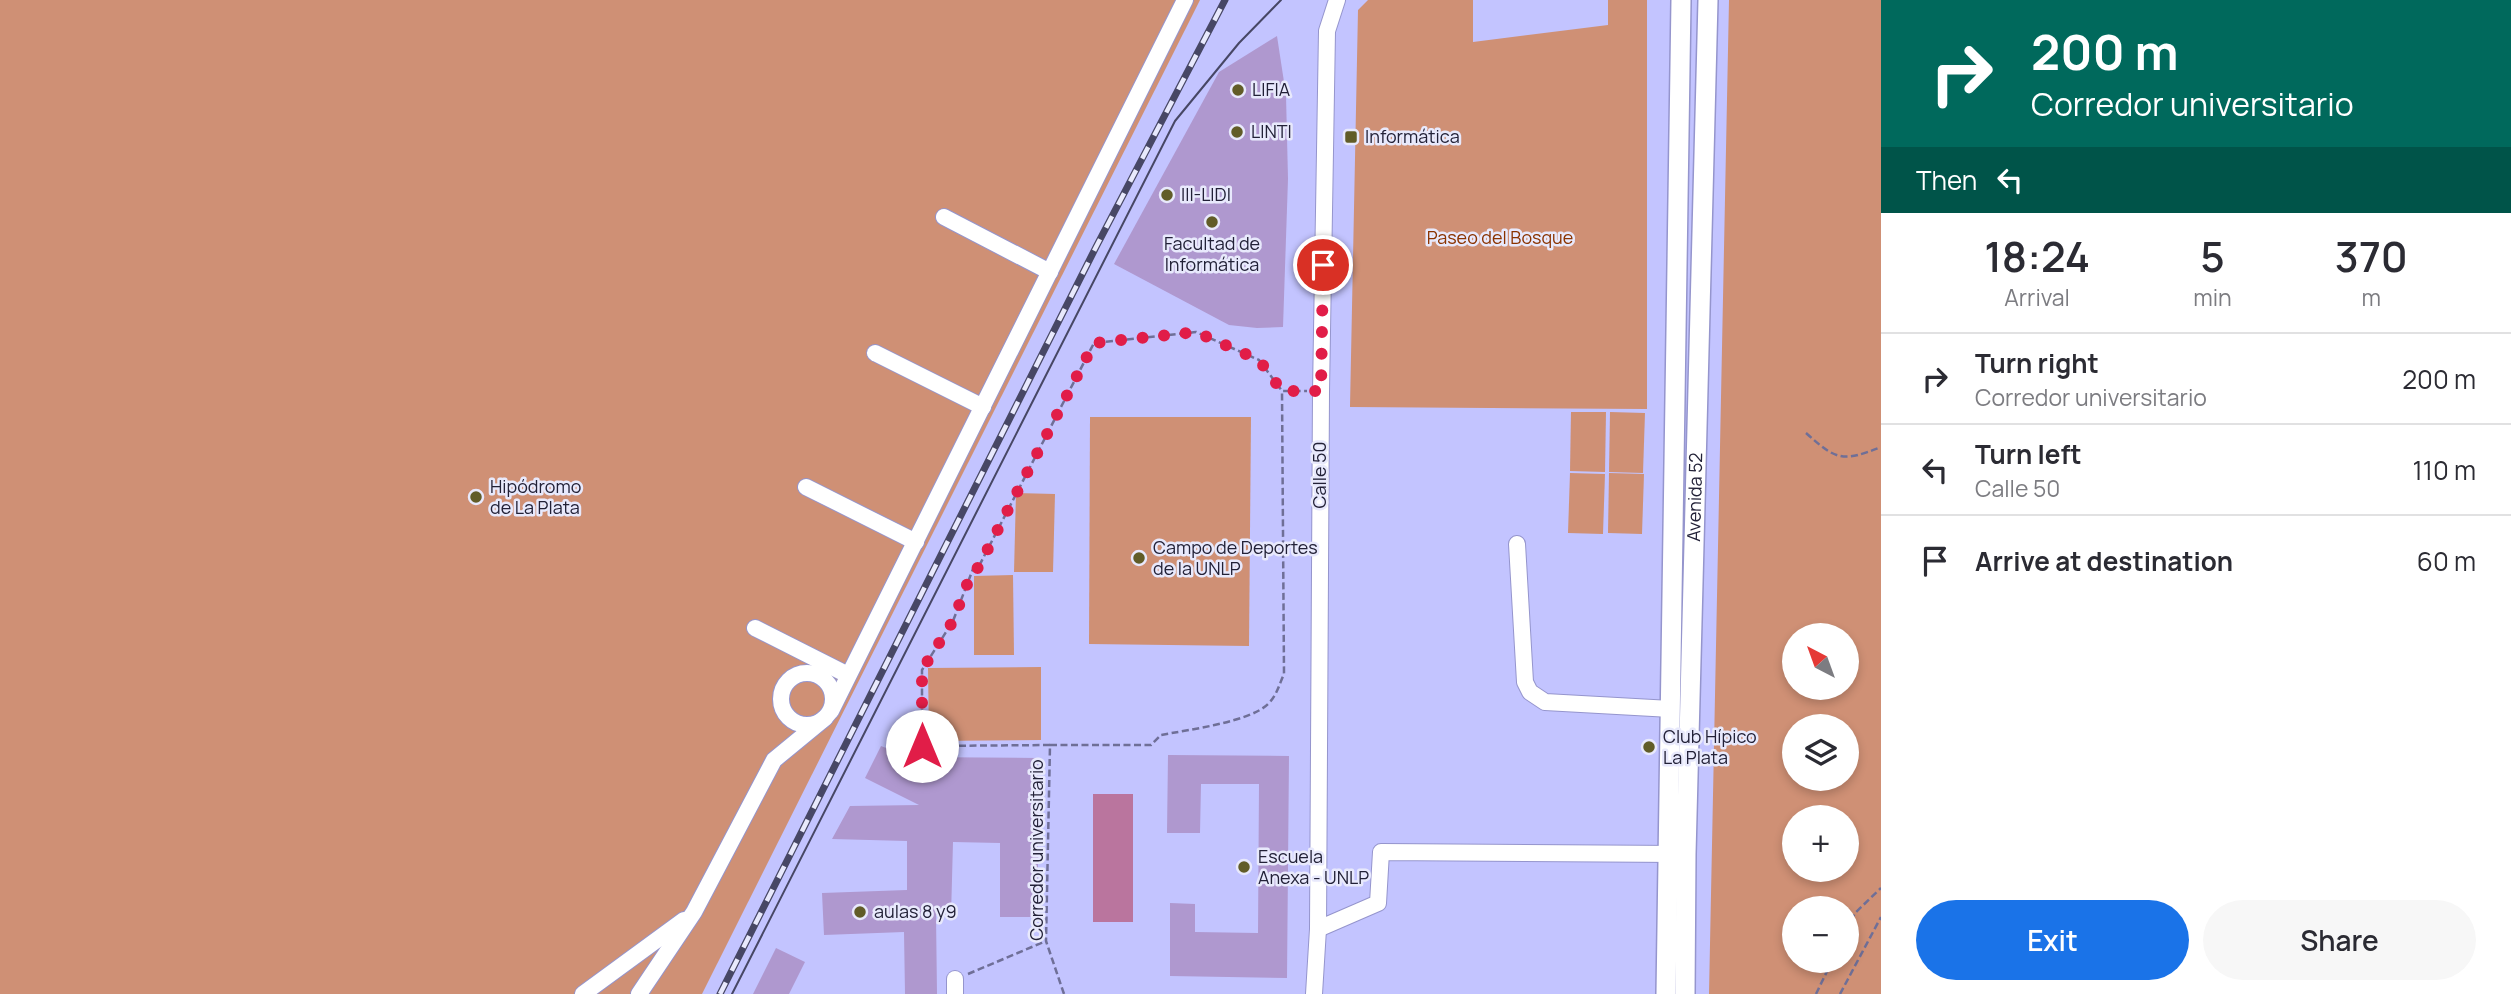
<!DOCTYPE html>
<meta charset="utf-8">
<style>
:root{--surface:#fff;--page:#f7f7f7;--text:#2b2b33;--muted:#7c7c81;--line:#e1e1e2;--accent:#1a73e8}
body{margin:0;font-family:Manrope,sans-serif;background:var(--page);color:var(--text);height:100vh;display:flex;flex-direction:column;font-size:26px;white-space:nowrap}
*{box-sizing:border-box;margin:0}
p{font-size:23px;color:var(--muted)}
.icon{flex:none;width:38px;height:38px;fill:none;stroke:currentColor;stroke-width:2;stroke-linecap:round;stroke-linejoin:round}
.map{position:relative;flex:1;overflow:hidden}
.panel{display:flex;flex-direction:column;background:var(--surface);width:630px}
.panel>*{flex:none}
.banner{background:#00695c;color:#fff;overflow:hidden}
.needle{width:46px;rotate:319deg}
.fabs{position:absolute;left:1782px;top:623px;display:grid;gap:14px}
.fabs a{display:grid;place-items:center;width:77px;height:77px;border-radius:50%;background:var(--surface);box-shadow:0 4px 10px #0003;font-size:35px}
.pin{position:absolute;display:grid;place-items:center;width:60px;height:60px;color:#fff;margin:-30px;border:4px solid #fff;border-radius:50%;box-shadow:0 2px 7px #0007}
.me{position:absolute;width:77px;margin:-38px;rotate:0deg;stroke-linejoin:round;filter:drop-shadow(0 0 5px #0008)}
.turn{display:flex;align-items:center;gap:24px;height:147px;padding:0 35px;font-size:32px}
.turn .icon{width:91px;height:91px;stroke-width:2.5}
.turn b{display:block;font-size:49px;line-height:60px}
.then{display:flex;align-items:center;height:66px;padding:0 35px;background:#0003;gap:14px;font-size:26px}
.eta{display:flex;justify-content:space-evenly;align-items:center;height:119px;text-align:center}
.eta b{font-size:42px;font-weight:600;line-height:49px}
.action{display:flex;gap:14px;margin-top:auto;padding:14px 35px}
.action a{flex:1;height:80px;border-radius:42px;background:var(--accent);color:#fff;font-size:28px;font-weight:600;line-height:80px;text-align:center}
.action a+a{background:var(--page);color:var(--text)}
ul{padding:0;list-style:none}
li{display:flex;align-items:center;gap:21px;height:91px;padding:0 35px;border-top:2px solid var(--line)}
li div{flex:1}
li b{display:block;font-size:26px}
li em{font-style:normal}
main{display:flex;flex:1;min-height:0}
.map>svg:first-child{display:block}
</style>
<main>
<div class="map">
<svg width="1881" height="994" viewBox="0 0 1881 994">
<rect width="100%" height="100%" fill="#c3c4ff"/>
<!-- green -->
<g fill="#cf9075" fill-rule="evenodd">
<polygon points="0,0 1200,0 702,994 0,994"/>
<polygon points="1368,0 1473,0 1473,42 1608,25 1608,0 1647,0 1647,409 1350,407 1358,10"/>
<path d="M 1729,0 L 1881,0 L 1881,994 L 1709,994 ZM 1794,635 L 1846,635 L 1846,688 L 1794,688 ZM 1794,726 L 1846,726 L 1846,779 L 1794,779 ZM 1794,817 L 1846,817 L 1846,870 L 1794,870 ZM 1794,908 L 1846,908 L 1846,961 L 1794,961 Z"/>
<polygon points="1571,412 1606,412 1605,472 1570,471"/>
<polygon points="1610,412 1645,413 1643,473 1609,472"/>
<polygon points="1090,417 1251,417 1249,646 1089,644"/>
<polygon points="1570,473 1605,474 1603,534 1568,533"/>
<polygon points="1609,473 1644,474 1642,534 1608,533"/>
<polygon points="1016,493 1055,494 1053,572 1014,572"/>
<polygon points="1013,575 1014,655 974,655 974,576"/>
<polygon points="1041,667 1041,740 929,741 928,668"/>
</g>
<!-- water -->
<rect fill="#ba759e" x="1093" y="794" width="40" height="128"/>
<!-- building -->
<g fill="#af98cf">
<polygon points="1277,36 1286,95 1288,179 1283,327 1257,328 1229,325 1114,264 1219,72"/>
<polygon points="881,746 909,757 1038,758 1038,917 1000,917 1000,843 953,842 951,916 936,915 937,994 905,994 904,932 824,935 822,893 907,890 907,841 832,839 850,806 919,805 865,778"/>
<polygon points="1168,755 1289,756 1287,978 1170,976 1170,903 1195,904 1195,932 1258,933 1259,784 1201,784 1200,833 1167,833"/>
<polygon points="776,948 805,962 789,994 753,994"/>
</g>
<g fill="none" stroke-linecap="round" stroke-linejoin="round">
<defs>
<g id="minor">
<polyline points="944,217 1050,272"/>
<polyline points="875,353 983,407"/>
<polyline points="806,487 916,542"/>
<polyline points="1517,544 1525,682 1530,692 1545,702 1671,709"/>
<polyline points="755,628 848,675"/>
<circle cx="807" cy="699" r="26"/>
<polyline points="831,711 1185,0"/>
<polyline points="1318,929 1378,903 1381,852 1679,854"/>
<polyline points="583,994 684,920"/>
<polyline points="639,994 694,912 774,760 825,718"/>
<polyline points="955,994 955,979"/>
<polyline points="1314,994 1318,929 1321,392 1327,31 1337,0"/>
</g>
<g id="major">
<polyline points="1666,994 1681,0"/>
<path id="s1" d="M 1685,994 L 1686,854 L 1708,0"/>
</g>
</defs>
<!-- minor casing -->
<use href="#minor" stroke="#9595cd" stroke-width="18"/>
<!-- major casing -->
<use href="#major" stroke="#9595cd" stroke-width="22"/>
<!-- path -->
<g stroke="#6f6f97" stroke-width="2.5" stroke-dasharray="7 3.5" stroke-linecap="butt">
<path d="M 1806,433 C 1837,461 1843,462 1881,447"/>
<polyline points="1050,745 922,746 922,670 953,621 973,569 978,568 1094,343 1196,332 1259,360 1282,391"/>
<polyline points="1846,930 1855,913 1881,888"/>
<polyline points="968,974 1046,941"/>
<path d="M 1064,994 L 1046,941 L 1050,745 L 1151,745 L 1161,735 C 1187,730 1250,722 1268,704 C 1277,695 1279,685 1284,674 L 1282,391 L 1307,391"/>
<polyline points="1816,994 1832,961"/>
<polyline points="1840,994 1881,917"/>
</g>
<!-- minor -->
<use href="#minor" stroke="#fff" stroke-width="16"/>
<!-- major -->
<use href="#major" stroke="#fff" stroke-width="19"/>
<!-- tram -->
<polyline stroke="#474765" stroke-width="2" points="732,994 1175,121 1239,43 1281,0"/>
<defs>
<polyline id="rail" points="720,994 1096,247 1225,0"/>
</defs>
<!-- rail casing -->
<use href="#rail" stroke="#474765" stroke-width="7"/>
<!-- rail -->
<use href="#rail" stroke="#e8e9fc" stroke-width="4.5" stroke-dasharray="13" stroke-linecap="butt"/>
</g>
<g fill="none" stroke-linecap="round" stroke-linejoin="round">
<!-- route -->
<polyline stroke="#e11d48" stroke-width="12" stroke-dasharray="0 21.6" points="922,746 922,670 953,621 973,569 978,568 1094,343 1196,332 1259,360 1282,391 1321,391 1323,265"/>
</g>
<!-- markers -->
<g fill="#615c28" stroke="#e8e9fc" stroke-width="2.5">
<circle cx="1238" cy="90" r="7"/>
<circle cx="1237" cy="132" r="7"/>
<rect x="1344" y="130" width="14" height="14" rx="3.5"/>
<circle cx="1167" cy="195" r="7"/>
<circle cx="1212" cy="222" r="7"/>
<circle cx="476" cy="497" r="7"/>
<circle cx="1139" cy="558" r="7"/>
<circle cx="1649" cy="747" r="7"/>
<circle cx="1244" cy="867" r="7"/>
<circle cx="860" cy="912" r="7"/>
</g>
<g text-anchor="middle" stroke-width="5" stroke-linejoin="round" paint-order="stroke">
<!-- poi labels -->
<g font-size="18" fill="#222137" stroke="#e8e9fc" text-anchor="start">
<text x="1252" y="96">LIFIA</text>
<text x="1251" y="138">LINTI</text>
<text x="1365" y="143">Informática</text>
<text x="1181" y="201">III-LIDI</text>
<text x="1212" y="250" text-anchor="middle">Facultad de<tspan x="1212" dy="21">Informática</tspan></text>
<text x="490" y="493">Hipódromo<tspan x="490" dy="21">de La Plata</tspan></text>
<text x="1153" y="554">Campo de Deportes<tspan x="1153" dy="21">de la UNLP</tspan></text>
<text x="1663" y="743">Club Hípico<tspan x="1663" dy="21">La Plata</tspan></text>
<text x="1258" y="863">Escuela<tspan x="1258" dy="21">Anexa - UNLP</tspan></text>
<text x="874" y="918">aulas 8 y9</text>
</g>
<!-- park labels -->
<g font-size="18" fill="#8a3300" stroke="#e8e9fc">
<text x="1500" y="244">Paseo del Bosque</text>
</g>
<!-- street labels -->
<g font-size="18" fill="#222137" stroke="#e8e9fc">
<text transform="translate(1320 475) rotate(-90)" y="6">Calle 50</text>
<text dy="6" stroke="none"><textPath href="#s1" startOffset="497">Avenida 52</textPath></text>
<text transform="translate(1037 850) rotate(-90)" y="6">Corredor universitario</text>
</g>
</g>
</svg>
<div class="fabs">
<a><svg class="needle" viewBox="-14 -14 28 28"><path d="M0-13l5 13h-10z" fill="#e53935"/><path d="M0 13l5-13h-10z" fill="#7c7c81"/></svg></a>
<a><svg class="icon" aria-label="layers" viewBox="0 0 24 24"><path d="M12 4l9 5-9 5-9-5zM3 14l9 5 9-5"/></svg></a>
<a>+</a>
<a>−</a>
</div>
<div class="pin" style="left:1323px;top:265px;background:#d93025"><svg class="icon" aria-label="arrive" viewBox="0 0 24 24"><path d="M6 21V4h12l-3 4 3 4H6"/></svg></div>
<svg class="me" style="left:922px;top:746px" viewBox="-20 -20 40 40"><circle r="19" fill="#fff"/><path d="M0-13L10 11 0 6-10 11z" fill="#e11d48"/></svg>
</div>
<section class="panel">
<div class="banner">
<div class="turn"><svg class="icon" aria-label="right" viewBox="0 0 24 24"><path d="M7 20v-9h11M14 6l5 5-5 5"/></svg><div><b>200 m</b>Corredor universitario</div></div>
<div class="then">Then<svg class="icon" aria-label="left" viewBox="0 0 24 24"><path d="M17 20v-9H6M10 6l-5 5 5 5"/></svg></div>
</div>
<div class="eta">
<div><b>18:24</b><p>Arrival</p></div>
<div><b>5</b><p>min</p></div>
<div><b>370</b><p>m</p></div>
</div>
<ul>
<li><svg class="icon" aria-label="right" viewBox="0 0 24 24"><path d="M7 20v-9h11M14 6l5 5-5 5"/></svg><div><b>Turn right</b><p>Corredor universitario</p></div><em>200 m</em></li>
<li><svg class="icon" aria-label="left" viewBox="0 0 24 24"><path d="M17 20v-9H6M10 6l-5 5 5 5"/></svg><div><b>Turn left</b><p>Calle 50</p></div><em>110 m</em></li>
<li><svg class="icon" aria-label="arrive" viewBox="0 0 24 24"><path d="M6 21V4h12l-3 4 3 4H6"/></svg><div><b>Arrive at destination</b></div><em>60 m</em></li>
</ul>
<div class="action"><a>Exit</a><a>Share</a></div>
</section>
</main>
